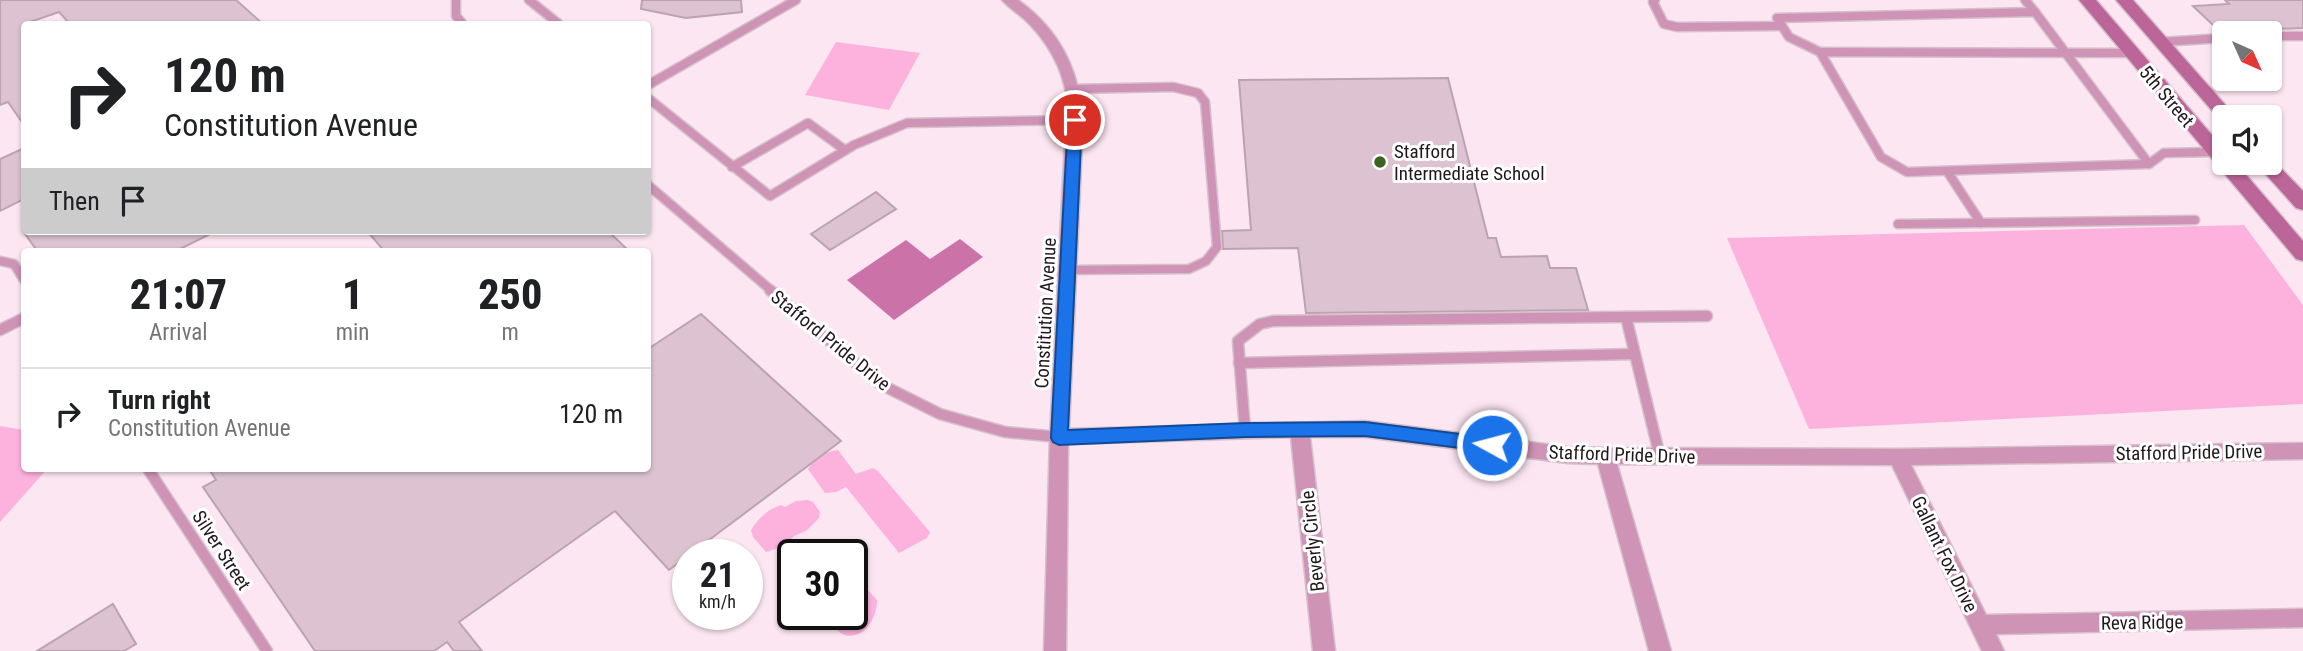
<!DOCTYPE html>
<style>
:root{--surface:#fff;--page:#f6f6f6;--text:#202124;--muted:#757577;--line:#e0e0e0}
body{margin:0;font-family:"Roboto Condensed",sans-serif;background:var(--page);color:var(--text);height:100vh;display:flex;flex-direction:column;font-size:26px;white-space:nowrap}
*{box-sizing:border-box;margin:0}
p{font-size:23px;color:var(--muted)}
.icon{flex:none;width:38px;height:38px;fill:none;stroke:currentColor;stroke-width:2;stroke-linecap:round;stroke-linejoin:round}
.map{position:relative;flex:1;overflow:hidden}
.panel{position:absolute;left:21px;top:248px;width:630px;height:224px;display:flex;flex-direction:column;background:var(--surface);border-radius:7px;box-shadow:0 2px 5px #0004}
.panel>*{flex:none}
.top-card{position:absolute;left:21px;top:21px;width:630px;height:214px;border-radius:7px;box-shadow:0 2px 5px #0004;background:#fff;color:var(--text);overflow:hidden}
.needle{width:46px;rotate:135deg}
.fabs{position:absolute;left:2212px;top:21px;display:grid;gap:14px}
.fabs a{display:grid;place-items:center;width:70px;height:70px;border-radius:7px;background:var(--surface);box-shadow:0 2px 5px #0004;font-size:35px}
.speed{position:absolute;left:672px;top:539px;display:flex;gap:14px;font-size:35px;font-weight:700;text-align:center}
.speed>*{display:grid;place-content:center;width:91px;height:91px;border-radius:50%;background:var(--surface);box-shadow:0 2px 5px #0004;line-height:1}
.speed small{font-size:18px;font-weight:400}
.speed .limit{border:4px solid #111;border-radius:10px;background:#fff;color:#111}
.pin{position:absolute;display:grid;place-items:center;width:60px;height:60px;color:#fff;margin:-30px;border:4px solid #fff;border-radius:50%;box-shadow:0 2px 7px #0007}
.me{position:absolute;width:77px;margin:-38px;rotate:277deg;stroke-linejoin:round;filter:drop-shadow(0 0 5px #0008)}
.turn{display:flex;align-items:center;gap:24px;height:147px;padding:0 28px;font-size:32px}
.turn .icon{width:91px;height:91px;stroke-width:2.5}
.turn b{display:block;font-size:49px;line-height:60px}
.then{display:flex;align-items:center;height:66px;padding:0 28px;background:#0003;gap:14px;font-size:26px}
.eta{display:flex;justify-content:space-evenly;align-items:center;height:119px;text-align:center}
.eta b{font-size:42px;font-weight:800;line-height:49px}
ul{padding:0;list-style:none}
li{display:flex;align-items:center;gap:21px;height:91px;padding:0 28px;border-top:2px solid var(--line)}
li div{flex:1}
li b{display:block;font-size:26px}
li em{font-style:normal}
.map>svg:first-child{display:block}
</style>
<div class="map">
<svg width="2303" height="651" viewBox="0 0 2303 651">
<rect width="100%" height="100%" fill="#fce6f2"/>
<!-- green -->
<g fill="#fcb2dc">
<polygon points="836,42 920,53 889,110 805,95"/>
<polygon points="2244,225 2303,305 2303,404 1809,429 1727,238"/>
<polygon points="0,426 24,430 24,469 47,469 0,522"/>
<path d="M 838,450 L 856,474 L 873,468 L 878,471 L 930,532 L 927,538 L 899,553 L 846,487 L 836,492 L 825,493 L 808,469 C 814,459 826,451 838,450 Z"/>
<path d="M 808,500 L 813,502 L 820,512 L 819,518 L 806,531 L 794,536 L 785,546 L 766,552 L 753,537 L 751,530 C 759,518 768,509 781,505 L 785,507 L 796,501 Z"/>
<path d="M 852,585 L 863,585 L 877,600 C 876,637 839,651 828,614 L 852,614 Z"/>
</g>
<!-- water -->
<polygon fill="#cb72a8" points="960,239 983,257 894,320 847,280 906,240 930,259"/>
<!-- building -->
<g fill="#ddc3d1" stroke="#bda3b1" stroke-width="2">
<polygon points="0,0 236,0 263,24 70,24 59,12 24,24 24,125 8,102 0,105"/>
<polygon points="642,0 741,0 742,12 686,18 641,9"/>
<polygon points="2225,0 2303,0 2303,28 2250,30 2246,25 2214,26 2193,6 2229,4"/>
<polygon points="1448,78 1488,238 1496,238 1501,257 1547,256 1550,268 1576,268 1588,310 1306,313 1298,248 1223,249 1222,231 1251,230 1239,80"/>
<polygon points="24,148 24,199 0,211 0,159"/>
<polygon points="876,192 896,209 830,250 811,234"/>
<polygon points="23,231 216,231 174,252 38,252"/>
<polygon points="367,231 608,231 630,252 385,252"/>
<polygon points="701,314 841,441 669,570 615,511 459,622 482,651 454,651 447,642 434,651 315,651 203,487 216,480 209,469 648,469 648,349"/>
<polygon points="113,604 136,644 124,651 37,651"/>
</g>
<g fill="none" stroke-linecap="round" stroke-linejoin="round">
<defs>
<g id="lane-far1">
<polyline points="456,0 456,16 463,24"/>
<polyline points="529,0 559,24"/>
<polyline points="1655,0 1653,2 1664,24 1677,27 1782,26"/>
<polyline points="2025,0 2035,12"/>
<polyline points="2270,36 2303,36"/>
<polyline points="2161,42 2224,38"/>
<polyline points="1820,52 1789,37 1777,18 2035,12 2149,164"/>
<polyline points="2131,53 1820,52 1881,157 1907,172 2149,164 2164,153 2215,152"/>
<polyline points="648,85 796,0"/>
<polyline points="648,98 770,196 854,145 907,123 1075,120"/>
<polyline points="732,167 808,123 845,150"/>
<polyline points="1947,171 1981,223"/>
<polyline points="648,185 772,291"/>
<polyline points="1898,224 2195,220"/>
<polyline points="0,261 14,264 24,280"/>
<polyline points="1068,270 1189,269 1206,261 1217,247 1205,102 1198,93 1173,87 1073,89"/>
</g>
<g id="lane">
<polyline points="770,290 880,384 940,414 1005,432 1059,437"/>
<polyline points="1626,317 1660,457"/>
<polyline points="0,330 24,318"/>
<polyline points="1239,363 1635,354"/>
<polyline points="1245,430 1238,341 1260,324 1273,321 1707,316"/>
<polyline points="148,469 267,651"/>
</g>
<path id="street" d="M 1002,0 L 1018,0 C 1060,30 1079,70 1083,120 L 1069,429 L 1365,421 L 1568,447 L 1605,448 L 1898,449 L 2303,443 L 2303,459 L 1911,465 L 1986,615 L 2303,609 L 2303,627 L 1996,634 L 2004,651 L 1982,651 L 1892,465 L 1617,464 L 1671,651 L 1649,651 L 1598,464 L 1568,463 L 1365,437 L 1310,437 L 1335,651 L 1313,651 L 1291,437 L 1068,444 L 1066,651 L 1044,651 L 1050,437 L 1067,101 C 1064,69 1046,39 1023,18 C 1016,12 1008,7 1002,0 Z"/>
<g id="secondary">
<polygon points="2079,0 2096,0 2224,149 2224,163 2236,163 2303,241 2303,261 2296,259"/>
<polygon points="2116,0 2133,0 2236,117 2224,117 2224,122 2221,121"/>
<polygon points="2270,157 2303,191 2303,210 2296,208 2260,168 2258,163 2270,163"/>
</g>
</defs>
<!-- lane-far1 casing -->
<use href="#lane-far1" stroke="#d5c1cc" stroke-width="11"/>
<!-- lane casing -->
<use href="#lane" stroke="#d5c1cc" stroke-width="13"/>
<!-- street casing -->
<use href="#street" stroke="#d5c1cc" stroke-width="3"/>
<!-- secondary casing -->
<use href="#secondary" stroke="#d5c1cc" stroke-width="3"/>
<!-- lane-far1 -->
<use href="#lane-far1" stroke="#cf93b5" stroke-width="8"/>
<!-- lane -->
<use href="#lane" stroke="#cf93b5" stroke-width="10"/>
<!-- street -->
<use href="#street" fill="#cf93b5" fill-rule="evenodd"/>
<!-- secondary -->
<use href="#secondary" fill="#bc6599" fill-rule="evenodd"/>
</g>
<!-- route -->
<polygon fill="#1a73e8" stroke="#114b97" stroke-width="2" points="1075,116 1082,120 1068,430 1245,423 1365,422 1492,438 1498,440 1500,445 1498,450 1492,452 1365,436 1245,437 1059,445 1053,442 1051,438 1068,120"/>
<!-- markers -->
<circle fill="#3c641f" stroke="#fff" stroke-width="2.5" cx="1380" cy="162" r="7"/>
<g text-anchor="middle" stroke-width="6" stroke-linejoin="round" paint-order="stroke">
<!-- street labels -->
<g font-size="19" fill="#21181d" stroke="#fff">
<text transform="translate(2167 96) rotate(50)" y="7">5th Street</text>
<text transform="translate(1045 313) rotate(-87)" y="7">Constitution Avenue</text>
<text transform="translate(831 340) rotate(39)" y="7">Stafford Pride Drive</text>
<text transform="translate(2189 452) rotate(-1)" y="7">Stafford Pride Drive</text>
<text transform="translate(1622 454) rotate(2)" y="7">Stafford Pride Drive</text>
<text transform="translate(1312 541) rotate(-96)" y="7">Beverly Circle</text>
<text transform="translate(222 550) rotate(57)" y="7">Silver Street</text>
<text transform="translate(1945 554) rotate(64)" y="7">Gallant Fox Drive</text>
<text transform="translate(2142 622) rotate(-1)" y="7">Reva Ridge</text>
</g>
<!-- poi labels -->
<g font-size="19" fill="#21181d" stroke="#fff" text-anchor="start">
<text x="1394" y="158">Stafford<tspan x="1394" dy="22">Intermediate School</tspan></text>
</g>
</g>
</svg>
<div class="fabs">
<a><svg class="needle" viewBox="-14 -14 28 28"><path d="M0-13l5 13h-10z" fill="#e53935"/><path d="M0 13l5-13h-10z" fill="#757577"/></svg></a>
<a><svg class="icon" aria-label="sound" viewBox="0 0 24 24"><path d="M4 9h4l5-4v14l-5-4H4zM17 9q2 3 0 6"/></svg></a>
</div>
<div class="speed"><div>21<small>km/h</small></div><div class="limit">30</div></div>
<div class="pin" style="left:1075px;top:120px;background:#d93025"><svg class="icon" aria-label="arrive" viewBox="0 0 24 24"><path d="M6 21V4h12l-3 4 3 4H6"/></svg></div>
<svg class="me" style="left:1492px;top:445px" viewBox="-20 -20 40 40"><circle r="17" fill="#1a73e8" stroke="#fff" stroke-width="3"/><path d="M0-11L8 9 0 5-8 9z" fill="#fff"/></svg>
<div class="top-card">
<div class="turn"><svg class="icon" aria-label="right" viewBox="0 0 24 24"><path d="M7 20v-9h11M14 6l5 5-5 5"/></svg><div><b>120 m</b>Constitution Avenue</div></div>
<div class="then">Then<svg class="icon" aria-label="arrive" viewBox="0 0 24 24"><path d="M6 21V4h12l-3 4 3 4H6"/></svg></div>
</div>
<section class="panel">
<div class="eta">
<div><b>21:07</b><p>Arrival</p></div>
<div><b>1</b><p>min</p></div>
<div><b>250</b><p>m</p></div>
</div>
<ul>
<li><svg class="icon" aria-label="right" viewBox="0 0 24 24"><path d="M7 20v-9h11M14 6l5 5-5 5"/></svg><div><b>Turn right</b><p>Constitution Avenue</p></div><em>120 m</em></li>
</ul>
</section>
</div>
